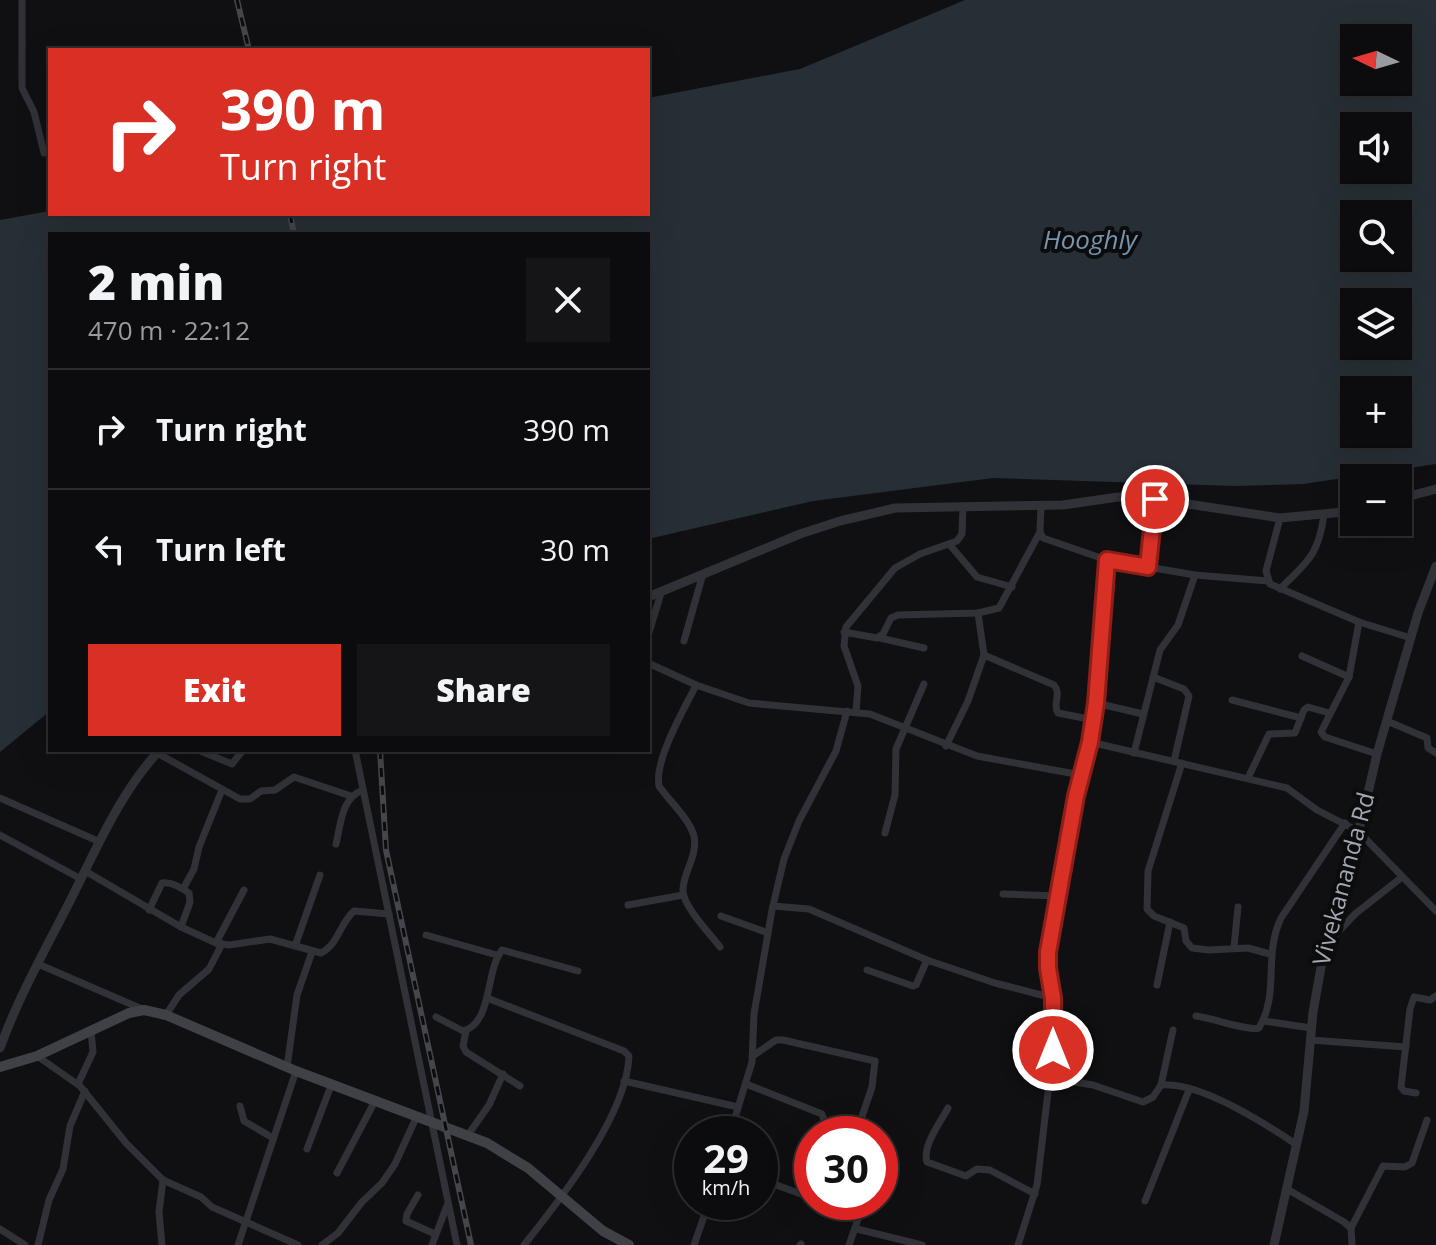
<!DOCTYPE html>
<meta charset="utf-8">
<style>
:root{--surface:#0c0c0e;--page:#151517;--text:#f1f3f6;--muted:#9a9b9e;--line:#2c2c2e;--accent:#d93025}
body{margin:0;font-family:"Open Sans",sans-serif;background:var(--page);color:var(--text);height:100vh;display:flex;flex-direction:column;font-size:30px;white-space:nowrap}
*{box-sizing:border-box;margin:0}
p{font-size:26px;color:var(--muted)}
.icon{flex:none;width:44px;height:44px;fill:none;stroke:currentColor;stroke-width:2;stroke-linecap:round;stroke-linejoin:round}
.map{position:relative;flex:1;overflow:hidden}
.panel{position:absolute;left:48px;top:232px;width:602px;height:520px;display:flex;flex-direction:column;background:var(--surface);border-radius:0px;box-shadow:0 8px 32px #0002,0 0 0 2px var(--line)}
.panel>*{flex:none}
.hud{position:absolute;left:48px;top:48px;width:602px;height:168px;border-radius:0px;box-shadow:0 8px 32px #0002,0 0 0 2px var(--line);background:#d93025;color:#fff;overflow:hidden}
.needle{width:52px;rotate:275deg}
.controls{position:absolute;left:1340px;top:24px;display:grid;gap:16px}
.controls a{display:grid;place-items:center;width:72px;height:72px;border-radius:0px;background:var(--surface);box-shadow:0 8px 32px #0002,0 0 0 2px var(--line);font-size:40px}
.speed{position:absolute;left:674px;top:1116px;display:flex;gap:16px;font-size:40px;font-weight:700;text-align:center}
.speed>*{display:grid;place-content:center;width:104px;height:104px;border-radius:50%;background:var(--surface);box-shadow:0 8px 32px #0002,0 0 0 2px var(--line);line-height:1}
.speed small{font-size:20px;font-weight:400}
.speed .limit{border:12px solid #d22;background:#fff;color:#111}
.pin{position:absolute;display:grid;place-items:center;width:68px;height:68px;color:#fff;margin:-34px;border:4px solid #fff;border-radius:50%;box-shadow:0 2px 8px #0007}
.me{position:absolute;width:88px;margin:-44px;rotate:0deg;stroke-linejoin:round;filter:drop-shadow(0 0 6px #0008)}
.turn{display:flex;align-items:center;gap:28px;height:168px;padding:0 40px;font-size:36px}
.turn .icon{width:104px;height:104px;stroke-width:2.5}
.turn b{display:block;font-size:56px;line-height:68px}
.round{display:grid;place-items:center;flex:none;width:84px;height:84px;border-radius:0px;background:var(--page)}
.headline{display:flex;align-items:center;justify-content:space-between;height:136px;padding:0 40px}
h1{font-size:48px;font-weight:800;line-height:60px}
.cta{display:flex;gap:16px;margin-top:auto;padding:16px 40px}
.cta a{flex:1;height:92px;border-radius:0px;background:var(--accent);color:#fff;font-size:32px;font-weight:800;line-height:92px;text-align:center}
.cta a+a{background:var(--page);color:var(--text)}
ul{padding:0;list-style:none}
li{display:flex;align-items:center;gap:24px;height:120px;padding:0 40px;border-top:2px solid var(--line)}
li div{flex:1}
li b{display:block;font-size:30px}
li em{font-style:normal}
.map>svg:first-child{display:block}
</style>
<div class="map">
<svg width="1436" height="1245" viewBox="0 0 1436 1245">
<rect width="100%" height="100%" fill="#101012"/>
<!-- water -->
<path fill="#272f36" fill-rule="evenodd" d="M 965,0 L 1436,0 L 1436,464 L 1303,484 L 1235,486 L 993,478 L 813,501 L 648,539 L 648,234 L 50,234 L 50,711 L 0,752 L 0,220 L 50,211 L 50,214 L 648,214 L 648,98 L 800,69 ZM 1354,38 L 1398,38 L 1398,82 L 1354,82 ZM 1398,126 L 1398,170 L 1354,170 L 1354,126 ZM 1398,214 L 1398,258 L 1354,258 L 1354,214 ZM 1354,302 L 1398,302 L 1398,346 L 1354,346 ZM 1398,390 L 1398,434 L 1354,434 L 1354,390 Z"/>
<g fill="none" stroke-linecap="round" stroke-linejoin="round">
<!-- minor -->
<g stroke="#313237" stroke-width="7">
<polyline points="22,0 22,88 34,112 44,153"/>
<polyline points="1280,518 1266,571 1270,584 1359,622 1411,638"/>
<polyline points="950,545 977,577 1012,587"/>
<polyline points="1107,560 1195,575 1268,581"/>
<polyline points="1148,567 1155,499"/>
<path d="M 1280,589 C 1308,561 1318,556 1324,515"/>
<polyline points="1359,622 1349,677 1321,732 1325,737 1377,754"/>
<polyline points="844,632 877,638 883,634 891,618 898,615 978,613 999,608 1040,532"/>
<polyline points="648,636 661,593"/>
<polyline points="880,638 924,648"/>
<polyline points="684,641 702,577"/>
<path d="M 984,655 L 1054,685 C 1062,694 1052,704 1058,713 L 1094,720"/>
<polyline points="1302,656 1349,677"/>
<polyline points="648,663 696,685 749,703 870,714 977,756 1081,775"/>
<polyline points="1153,677 1184,689 1189,696 1174,761"/>
<path d="M 696,685 C 684,710 654,760 659,786 C 669,801 689,818 694,836 C 698,856 683,872 683,890 C 682,905 711,935 720,947"/>
<polyline points="1232,700 1301,718"/>
<polyline points="1096,703 1143,714"/>
<polyline points="856,712 858,686 844,646 846,627 895,568 920,554 957,541 962,534 963,506"/>
<polyline points="1387,721 1427,738 1428,748 1436,753"/>
<polyline points="1090,742 1287,788 1317,810 1358,831 1436,911"/>
<polyline points="946,746 968,701 984,655 978,613"/>
<polyline points="198,750 232,764 243,750"/>
<polyline points="355,750 457,1245"/>
<polyline points="157,753 240,799 250,799 261,791 275,790 294,777 351,796"/>
<polyline points="1134,753 1160,650 1178,625 1195,575"/>
<polyline points="1182,763 1148,871 1147,909 1154,916 1184,928 1186,941 1192,948 1209,950 1248,948 1270,954"/>
<polyline points="1248,778 1269,734 1295,733 1304,710 1308,707 1329,713"/>
<polyline points="0,798 100,842"/>
<polyline points="885,833 895,795 896,749 924,684"/>
<polyline points="0,835 81,879"/>
<path d="M 336,844 C 341,824 341,798 363,790"/>
<path d="M 85,871 L 181,927 L 216,943 L 229,945 L 270,939 L 321,953 C 338,945 340,923 354,911 L 389,914"/>
<polyline points="183,889 194,869 199,847 222,790"/>
<polyline points="1003,894 1059,896"/>
<polyline points="628,905 683,895"/>
<polyline points="773,906 809,909 927,960 995,983 1053,998"/>
<path d="M 149,910 L 162,883 C 171,881 182,888 189,893 L 190,902 L 181,927"/>
<polyline points="721,916 768,933"/>
<polyline points="426,935 497,955"/>
<polyline points="216,943 244,890"/>
<polyline points="295,946 320,875"/>
<polyline points="1234,947 1238,907"/>
<polyline points="1324,947 1355,914 1402,877"/>
<polyline points="38,964 142,1009"/>
<polyline points="867,970 913,986 916,985 927,960"/>
<polyline points="1157,985 1170,922"/>
<path d="M 487,998 L 624,1051 L 629,1056 C 627,1115 560,1200 524,1245"/>
<polyline points="166,1015 179,995 209,969 222,944"/>
<path d="M 1196,1016 C 1212,1018 1248,1031 1259,1028 C 1280,992 1263,956 1281,918 L 1345,823"/>
<path d="M 436,1017 L 463,1031 C 493,1023 485,971 502,950 L 578,971"/>
<polyline points="1264,1021 1311,1028"/>
<polyline points="466,1031 463,1046 466,1052 520,1086"/>
<polyline points="1310,1040 1406,1047"/>
<polyline points="754,1055 776,1040 783,1040 875,1061 872,1087 856,1134"/>
<polyline points="37,1056 80,1086 126,1143 163,1180 201,1197 212,1207 298,1245"/>
<polyline points="287,1067 297,995 312,952"/>
<path d="M 1049,1078 L 1093,1085 L 1143,1102 L 1153,1097 L 1161,1085 C 1199,1081 1266,1124 1297,1145"/>
<polyline points="624,1081 738,1107"/>
<polyline points="78,1084 93,1052 91,1031"/>
<polyline points="746,1084 822,1114 824,1120 818,1134"/>
<polyline points="1161,1085 1173,1030"/>
<polyline points="1416,1093 1404,1091 1401,1087 1410,1009 1414,997 1430,1000 1436,996"/>
<polyline points="240,1106 244,1121 273,1138"/>
<path d="M 948,1108 C 940,1123 922,1146 927,1162 L 966,1176 L 977,1169 L 990,1170 L 1035,1194"/>
<polyline points="730,1134 752,1062 754,1014 772,910 784,859 799,821 836,751 847,711"/>
<polyline points="468,1135 489,1105 503,1074"/>
<polyline points="880,1148 892,1152"/>
<polyline points="307,1149 332,1083"/>
<polyline points="810,1150 812,1146"/>
<polyline points="337,1173 375,1101"/>
<polyline points="760,1179 812,1198"/>
<polyline points="1287,1189 1344,1222 1351,1228 1352,1245"/>
<polyline points="418,1195 407,1214 406,1221 435,1234"/>
<polyline points="1145,1201 1189,1090"/>
<polyline points="1351,1228 1383,1166 1405,1167 1412,1163 1427,1120"/>
<polyline points="0,1229 25,1245"/>
<polyline points="857,1229 922,1245"/>
<polyline points="38,1245 49,1200 63,1169 70,1126 85,1091"/>
<polyline points="162,1245 159,1212 163,1180"/>
<polyline points="238,1245 296,1071"/>
<polyline points="322,1245 338,1233 362,1202 382,1183 395,1164 416,1118"/>
<polyline points="432,1245 448,1203"/>
<polyline points="694,1245 709,1202"/>
<polyline points="800,1245 801,1244"/>
<polyline points="849,1245 864,1202"/>
<polyline points="1018,1245 1037,1185 1053,1050 1053,998 1048,968 1048,952 1076,796 1092,730 1102,612 1108,565 1104,559 1043,538 1040,532 1041,506"/>
</g>
<!-- tertiary -->
<g stroke="#313237" stroke-width="9">
<polyline points="1398,499 1436,489"/>
<polyline points="648,597 800,534 840,521 895,508 1063,505 1118,497 1155,499 1280,518 1354,511"/>
<path d="M 0,1048 C 18,998 45,950 69,903 C 94,854 121,790 160,750"/>
<polyline points="1274,1245 1304,1111 1313,1012 1330,917 1362,819 1377,754 1418,613 1436,566"/>
</g>
<!-- secondary -->
<polyline stroke="#3f4147" stroke-width="10" points="0,1067 37,1056 129,1013 144,1010 166,1015 296,1071 487,1143 528,1168 603,1231 629,1245"/>
<defs>
<g id="rail">
<polyline points="237,0 249,50"/>
<polyline points="290,214 294,234"/>
<polyline points="380,750 386,850 471,1245"/>
</g>
</defs>
<!-- rail casing -->
<use href="#rail" stroke="#44464c" stroke-width="6"/>
<!-- rail -->
<use href="#rail" stroke="#0c0c0d" stroke-width="3" stroke-dasharray="9" stroke-linecap="butt"/>
</g>
<g fill="none" stroke-linecap="round" stroke-linejoin="round">
<defs>
<polyline id="route" points="1053,1050 1053,998 1048,968 1048,952 1076,796 1090,742 1096,703 1107,560 1148,567 1155,499"/>
</defs>
<!-- route casing -->
<use href="#route" stroke="#8d1f18" stroke-width="20"/>
<!-- route -->
<use href="#route" stroke="#d93025" stroke-width="14"/>
</g>
<g text-anchor="middle" stroke-width="8" stroke-linejoin="round" paint-order="stroke">
<!-- street labels -->
<g font-size="24" fill="#a1a7b3" stroke="#0c0c0d">
<text transform="translate(1344 879) rotate(-75)" y="8">Vivekananda Rd</text>
</g>
<!-- water labels -->
<g font-size="26" font-style="italic" fill="#7795af" stroke="#0c0c0d">
<text x="1090" y="249">Hooghly</text>
</g>
</g>
</svg>
<div class="controls">
<a><svg class="needle" viewBox="-14 -14 28 28"><path d="M0-13l5 13h-10z" fill="#e53935"/><path d="M0 13l5-13h-10z" fill="#9a9b9e"/></svg></a>
<a><svg class="icon" aria-label="sound" viewBox="0 0 24 24"><path d="M4 9h4l5-4v14l-5-4H4zM17 9q2 3 0 6"/></svg></a>
<a><svg class="icon" aria-label="search" viewBox="0 0 24 24"><circle cx="10" cy="10" r="6"/><path d="M15 15l6 6"/></svg></a>
<a><svg class="icon" aria-label="layers" viewBox="0 0 24 24"><path d="M12 4l9 5-9 5-9-5zM3 14l9 5 9-5"/></svg></a>
<a>+</a>
<a>−</a>
</div>
<div class="speed"><div>29<small>km/h</small></div><div class="limit">30</div></div>
<div class="pin" style="left:1155px;top:499px;background:#d93025"><svg class="icon" aria-label="arrive" viewBox="0 0 24 24"><path d="M6 21V4h12l-3 4 3 4H6"/></svg></div>
<svg class="me" style="left:1053px;top:1050px" viewBox="-20 -20 40 40"><circle r="17" fill="#d93025" stroke="#fff" stroke-width="3"/><path d="M0-11L8 9 0 5-8 9z" fill="#fff"/></svg>
<div class="hud">
<div class="turn"><svg class="icon" aria-label="right" viewBox="0 0 24 24"><path d="M7 20v-9h11M14 6l5 5-5 5"/></svg><div><b>390 m</b>Turn right</div></div>
</div>
<section class="panel">
<div class="headline"><div><h1>2 min</h1><p>470 m · 22:12</p></div><a class="round"><svg class="icon" aria-label="close" viewBox="0 0 24 24"><path d="M6 6l12 12M18 6L6 18"/></svg></a></div>
<ul>
<li><svg class="icon" aria-label="right" viewBox="0 0 24 24"><path d="M7 20v-9h11M14 6l5 5-5 5"/></svg><div><b>Turn right</b></div><em>390 m</em></li>
<li><svg class="icon" aria-label="left" viewBox="0 0 24 24"><path d="M17 20v-9H6M10 6l-5 5 5 5"/></svg><div><b>Turn left</b></div><em>30 m</em></li>
</ul>
<div class="cta"><a>Exit</a><a>Share</a></div>
</section>
</div>
